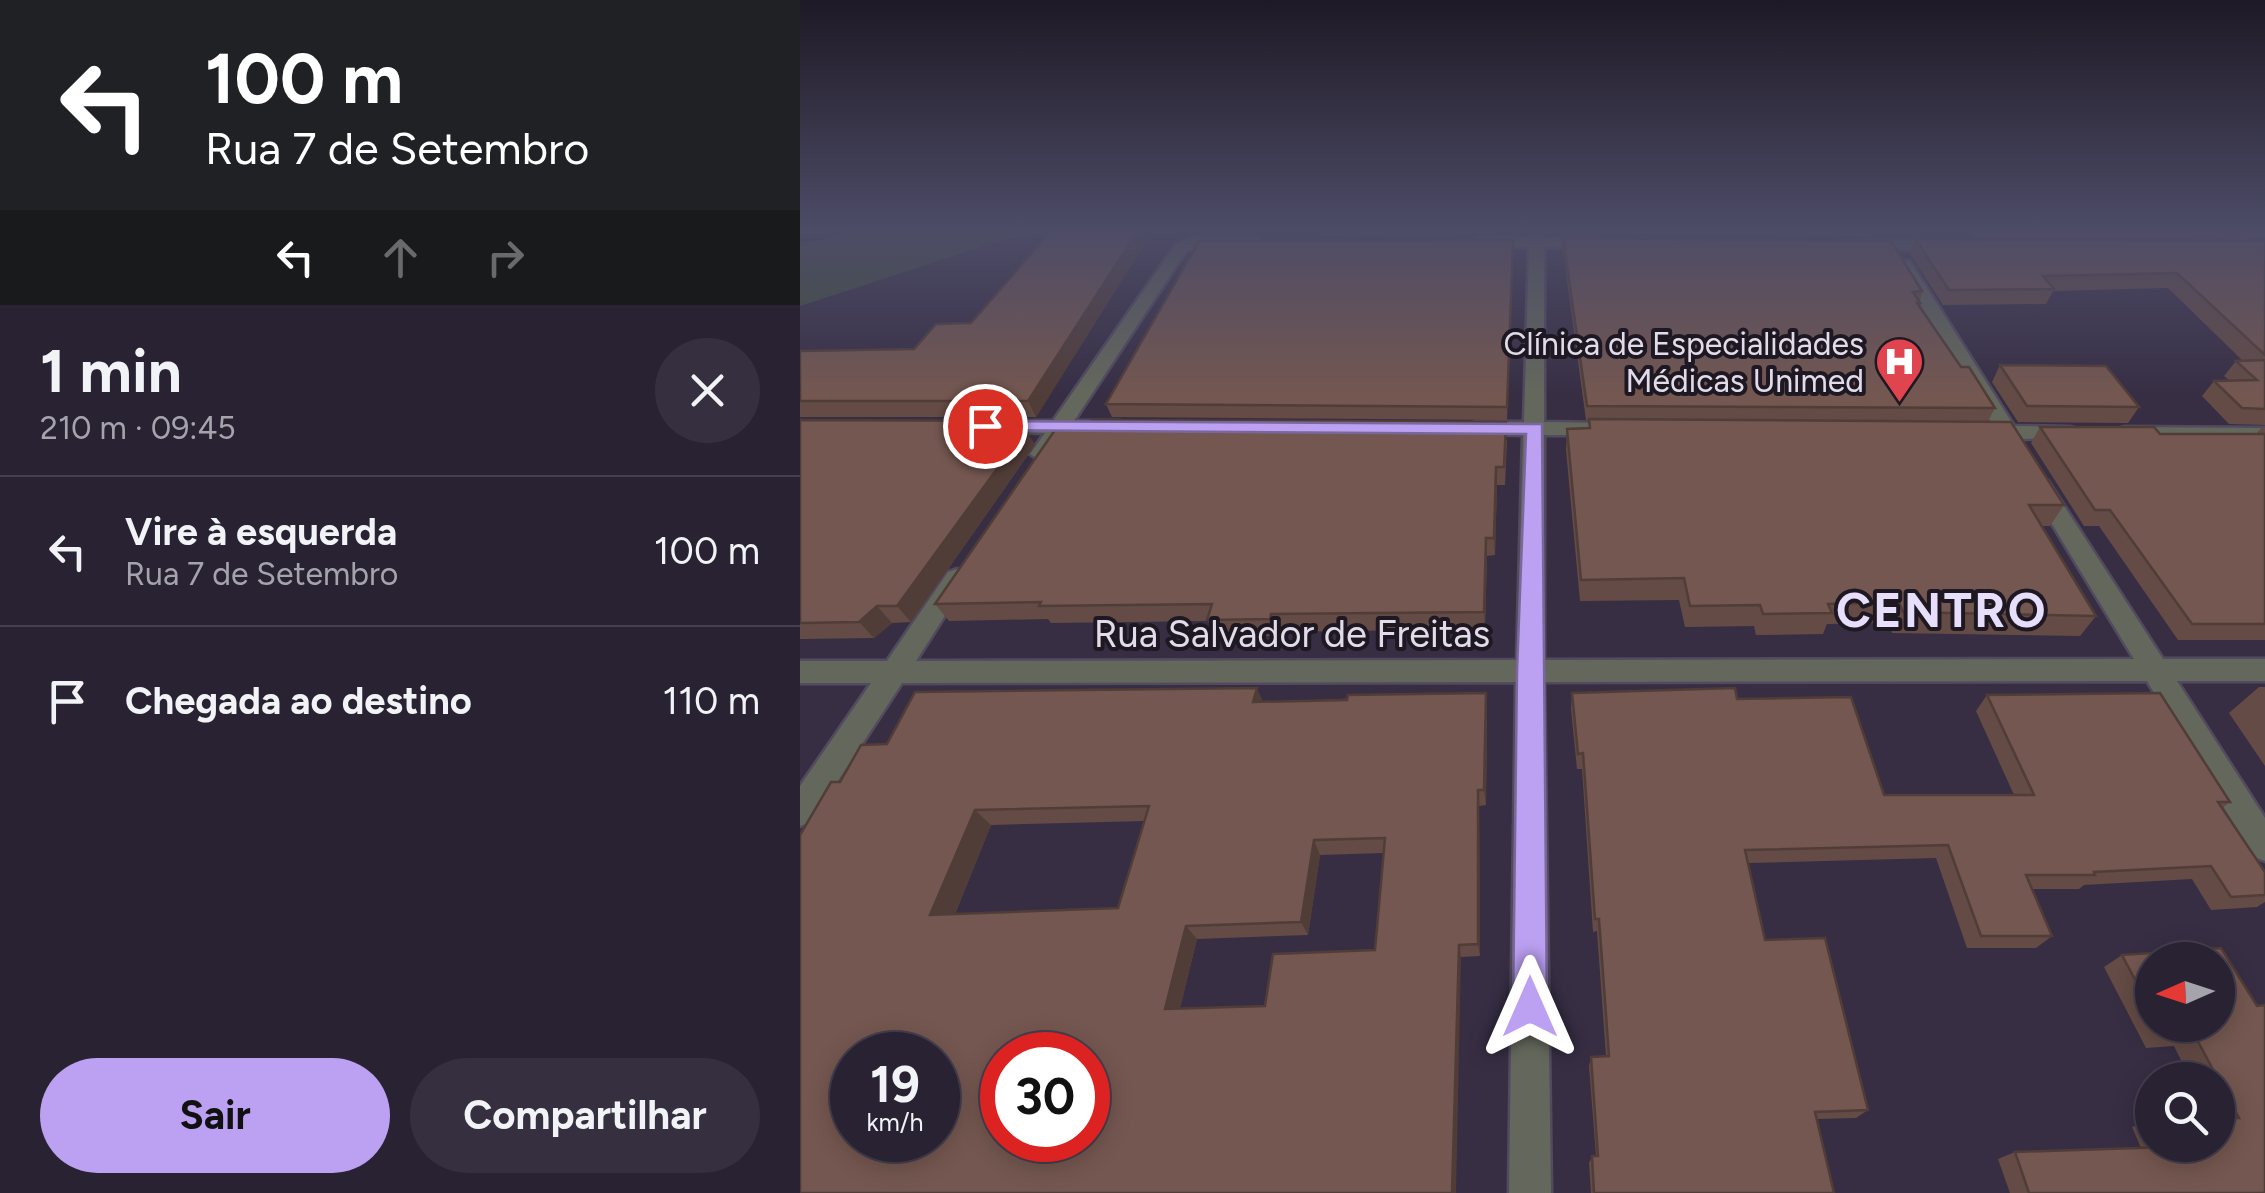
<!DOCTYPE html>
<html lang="pt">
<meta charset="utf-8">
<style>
:root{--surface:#292233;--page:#352f3f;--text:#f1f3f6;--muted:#a5a4ac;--line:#453f4e;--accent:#bca0f2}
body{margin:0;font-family:Figtree,sans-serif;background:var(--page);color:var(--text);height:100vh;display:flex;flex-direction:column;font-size:38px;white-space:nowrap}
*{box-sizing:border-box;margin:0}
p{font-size:32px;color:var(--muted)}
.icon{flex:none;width:55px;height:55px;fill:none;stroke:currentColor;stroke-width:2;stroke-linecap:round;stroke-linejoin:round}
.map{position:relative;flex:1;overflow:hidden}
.details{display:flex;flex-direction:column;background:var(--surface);width:800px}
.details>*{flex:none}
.banner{background:#202124;color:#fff;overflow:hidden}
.needle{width:65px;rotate:267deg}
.controls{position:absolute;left:1335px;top:942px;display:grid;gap:20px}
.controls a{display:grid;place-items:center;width:100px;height:100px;border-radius:50%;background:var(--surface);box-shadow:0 5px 25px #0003,0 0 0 2px var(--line);font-size:50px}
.speed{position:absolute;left:30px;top:1032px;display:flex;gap:20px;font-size:50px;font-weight:700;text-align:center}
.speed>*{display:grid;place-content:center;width:130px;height:130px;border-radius:50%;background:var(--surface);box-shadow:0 5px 25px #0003,0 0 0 2px var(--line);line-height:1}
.speed small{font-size:25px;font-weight:400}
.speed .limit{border:15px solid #d22;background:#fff;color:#111}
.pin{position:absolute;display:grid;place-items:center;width:85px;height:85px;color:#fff;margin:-42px;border:5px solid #fff;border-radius:50%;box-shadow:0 2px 10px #0007}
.me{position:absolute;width:110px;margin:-55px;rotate:0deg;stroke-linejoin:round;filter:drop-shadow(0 0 8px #0008)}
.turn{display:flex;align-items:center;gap:35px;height:210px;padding:0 40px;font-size:45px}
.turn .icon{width:130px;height:130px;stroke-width:2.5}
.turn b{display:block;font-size:70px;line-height:85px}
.lanes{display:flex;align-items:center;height:95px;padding:0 40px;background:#0003;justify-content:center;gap:50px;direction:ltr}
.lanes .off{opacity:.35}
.round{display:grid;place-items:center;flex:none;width:105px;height:105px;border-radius:52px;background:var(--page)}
.head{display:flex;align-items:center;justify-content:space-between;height:170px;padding:0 40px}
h1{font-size:60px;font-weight:700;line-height:75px}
.button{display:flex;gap:20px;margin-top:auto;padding:20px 40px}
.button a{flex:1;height:115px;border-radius:60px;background:var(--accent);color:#111;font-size:40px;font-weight:700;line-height:115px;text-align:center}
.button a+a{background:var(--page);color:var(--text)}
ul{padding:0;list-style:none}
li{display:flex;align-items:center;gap:30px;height:150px;padding:0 40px;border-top:2px solid var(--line)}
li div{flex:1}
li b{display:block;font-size:38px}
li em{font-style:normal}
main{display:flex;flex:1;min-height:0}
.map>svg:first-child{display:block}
</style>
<main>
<section class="details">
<div class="banner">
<div class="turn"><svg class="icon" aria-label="left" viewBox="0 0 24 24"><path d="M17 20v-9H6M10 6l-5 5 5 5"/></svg><div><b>100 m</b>Rua 7 de Setembro</div></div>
<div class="lanes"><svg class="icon" aria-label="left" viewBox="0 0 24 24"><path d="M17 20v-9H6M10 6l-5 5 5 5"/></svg><svg class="icon off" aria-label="ahead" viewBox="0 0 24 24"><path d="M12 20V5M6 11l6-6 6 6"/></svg><svg class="icon off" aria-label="right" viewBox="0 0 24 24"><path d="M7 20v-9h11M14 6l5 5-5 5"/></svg></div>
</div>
<div class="head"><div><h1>1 min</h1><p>210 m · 09:45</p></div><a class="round"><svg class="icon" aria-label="close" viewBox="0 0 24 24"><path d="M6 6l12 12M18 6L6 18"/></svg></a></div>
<ul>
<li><svg class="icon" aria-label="left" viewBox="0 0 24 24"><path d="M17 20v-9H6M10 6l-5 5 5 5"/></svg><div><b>Vire à esquerda</b><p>Rua 7 de Setembro</p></div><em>100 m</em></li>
<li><svg class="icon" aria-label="arrive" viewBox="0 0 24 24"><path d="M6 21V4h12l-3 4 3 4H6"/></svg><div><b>Chegada ao destino</b></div><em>110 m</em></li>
</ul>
<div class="button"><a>Sair</a><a>Compartilhar</a></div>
</section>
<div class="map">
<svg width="1465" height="1193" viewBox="0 0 1465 1193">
<rect width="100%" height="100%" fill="#372e44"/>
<!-- green -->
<polygon fill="#415139" points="65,229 254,229 209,238 0,306 0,245"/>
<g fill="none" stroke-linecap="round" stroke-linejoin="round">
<defs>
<g id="street">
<polygon points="730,229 744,229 744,238 795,238 803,243 795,248 744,247 744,422 800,423 810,429 800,435 744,435 744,660 1334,659 1229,486 1232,481 1248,481 1363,659 1465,659 1465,681 1377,681 1465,818 1465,861 1454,857 1347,681 744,682 751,1193 709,1193 716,682 102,683 11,822 0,826 0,786 71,683 0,683 0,661 87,661 148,572 157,569 169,578 116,661 717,660 723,435 675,434 665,428 675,422 724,422 729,247 680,247 672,242 680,237 729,238"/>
<polygon points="1417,229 1433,229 1465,253 1465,266"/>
<polygon points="455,236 460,238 460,244 387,250 274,421 320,421 327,423 327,431 265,433 248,459 241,461 230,454 245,433 178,431 175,427 185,421 253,421 376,244 394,237"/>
<polygon points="1060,240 1145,241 1153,246 1145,251 1055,248 1055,242"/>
<polygon points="1098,261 1110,261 1214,426 1270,427 1277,429 1280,433 1277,437 1222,439 1221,448 1207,448 1201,438 1178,436 1178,428 1193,426 1096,264"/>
<polygon points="1325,427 1465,428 1465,440 1318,437 1315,433 1318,429"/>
</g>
</defs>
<!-- street casing -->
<use href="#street" stroke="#524a5f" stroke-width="5"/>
<!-- street -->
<use href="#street" fill="#64685c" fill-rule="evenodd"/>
</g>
<!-- wall -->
<g fill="#644b45" fill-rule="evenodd">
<polygon points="521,229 691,229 691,234 522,236"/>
<polygon points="763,229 1072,229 1070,236 763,233"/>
<polygon points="1170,229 1465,229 1465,239 1176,237"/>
<polygon points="763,238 1122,291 1119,306 1161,367 1195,408 1188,421 1264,505 1250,526 1242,526 1296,616 1280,636 1092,633 1088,623 1027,624 1023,634 956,635 954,626 885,627 879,600 780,601 766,450 767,429 789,428 789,420 786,420 763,251"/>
<polygon points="1115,239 1465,241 1465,425 1429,424 1402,396 1414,381 1429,380 1424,376 1436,361 1443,361 1368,288 1253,291 1246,304 1143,305 1110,254"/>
<polygon points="347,240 236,417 0,417 0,351 114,349"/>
<polygon points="713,252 707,420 312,417 306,404"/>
<polygon points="1200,365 1339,407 1328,423 1218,422 1192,382"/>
<polygon points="0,420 214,421 219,429 235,445 111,622 92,623 74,638 0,639"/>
<polygon points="1240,427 1360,434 1456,434 1461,428 1465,428 1465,640 1378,640 1299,526 1284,526 1231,443"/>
<polygon points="707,440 705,485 697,485 695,555 687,556 685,629 477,632 476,636 415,637 408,621 251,623 248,619 149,621 135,604"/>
<polygon points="1459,687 1465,687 1465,766 1429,713"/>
<path d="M 686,693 L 687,709 L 686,805 L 679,806 L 680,956 L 661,957 L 0,1193 L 40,782 L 87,744 L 463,702 ZM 345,821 L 318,908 L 155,914 L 191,825 ZM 583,853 L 575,950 L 465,1006 L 380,1008 L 397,939 L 508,935 L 520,855 Z"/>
<polygon points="772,693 937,699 1084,795 1214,795 1176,711 1187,695 1430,802 1422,808 1465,872 1465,902 1457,907 1411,910 1392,879 1284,885 1279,889 1232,889 1252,936 1236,948 1167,948 1136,858 948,863 965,940 1068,1110 1056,1118 1017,1119 1034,1193 791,1193 789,1163 792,1156 796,1156 789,1066 791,1057 806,1056 797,931 793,932 782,769 777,769 771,709"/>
<path d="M 1421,948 L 1457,1006 L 1465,1005 L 1465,1193 L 1210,1193 L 1198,1159 L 1215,1152 L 1341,1148 L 1332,1127 L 1352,1120 L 1352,1145 L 1418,1145 L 1418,1080 L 1391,1080 L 1374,1046 L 1346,1048 L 1304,967 L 1322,955 ZM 1352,960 L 1418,960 L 1418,1025 L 1352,1025 Z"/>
</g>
<!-- shaded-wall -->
<g fill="#513d38">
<polygon points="339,229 343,229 347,240 236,417 228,401"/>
<polygon points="214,421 222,434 226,429 235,445 111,622 97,606"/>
<polygon points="696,467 697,485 695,555 694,538"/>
<polygon points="686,538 687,556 685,629 684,612"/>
<polygon points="77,606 92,623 74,638 59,622"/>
<polygon points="471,614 477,632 476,636 470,619"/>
<polygon points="457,688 464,704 453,702"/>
<polygon points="686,693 687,709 686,805 684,790"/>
<polygon points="678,790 679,806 680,956 678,944"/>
<polygon points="175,810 191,825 149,928 130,915"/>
<polygon points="514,840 520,855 508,935 501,922"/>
<polygon points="386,926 397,939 377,1020 365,1009"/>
<polygon points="659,945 661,957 656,1193 652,1193"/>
</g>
<!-- building -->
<g fill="#745750" stroke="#513d38" stroke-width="2.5" fill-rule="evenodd">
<polygon points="253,229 339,229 228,401 0,401 0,351 114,349 136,324 171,323"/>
<polygon points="763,238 1091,241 1122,291 1113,292 1120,303 1117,303 1161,367 1169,367 1195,408 787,406"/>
<polygon points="1115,239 1465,241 1465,355 1377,273 1243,276 1254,289 1149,290"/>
<polygon points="713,240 707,407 306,404 399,241"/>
<polygon points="1465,360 1465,409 1442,408 1414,381 1457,380 1436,361"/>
<polygon points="1200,365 1306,366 1339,407 1227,406"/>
<polygon points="789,419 1211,422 1264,505 1229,505 1296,616 1103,612 1099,602 1028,604 1032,613 963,614 960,605 890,606 884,578 781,580 767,429 790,428"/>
<polygon points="0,420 214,421 209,429 226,429 97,606 77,606 59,622 0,623"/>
<polygon points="292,420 706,422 704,467 696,467 694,538 686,538 684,612 471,614 470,619 407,620 412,604 239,606 241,602 135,604 257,427 289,427"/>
<polygon points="1240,427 1354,427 1360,434 1465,434 1465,624 1392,624 1310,510 1295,510"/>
<path d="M 457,688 L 453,702 L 547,700 L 548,695 L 686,693 L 684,790 L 678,790 L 678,944 L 659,945 L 652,1193 L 0,1193 L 0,835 L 31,782 L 40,782 L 61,745 L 87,744 L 115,692 ZM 349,806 L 318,908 L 130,915 L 175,810 ZM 585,838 L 575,950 L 473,954 L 465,1006 L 365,1009 L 386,926 L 501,922 L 514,840 ZM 52,1055 L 138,1055 L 138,1140 L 52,1140 ZM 202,1055 L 288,1055 L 288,1140 L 202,1140 Z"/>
<polygon points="935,688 937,699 1051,697 1084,795 1234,795 1187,695 1360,693 1430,802 1418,802 1465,872 1465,895 1431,897 1411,866 1294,872 1295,875 1226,875 1252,936 1181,936 1148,845 945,850 965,940 1025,938 1068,1110 1015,1112 1034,1193 794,1193 792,1156 798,1156 791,1057 809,1056 799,919 795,919 783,753 778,754 772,693"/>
<polygon points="1421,948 1457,1006 1465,1005 1465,1193 1229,1193 1215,1152 1366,1147 1365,1145 1418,1145 1418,1118 1439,1118 1395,1036 1366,1038 1359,1025 1418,1025 1418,960 1352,960 1352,1012 1322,955"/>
</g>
<!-- sky -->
<linearGradient id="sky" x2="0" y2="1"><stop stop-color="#1e1925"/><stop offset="0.58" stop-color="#4d4c67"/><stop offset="1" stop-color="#4d4c67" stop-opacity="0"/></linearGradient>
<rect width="1465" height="396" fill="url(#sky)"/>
<!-- route -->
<polygon fill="#bca0f2" stroke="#7a689d" stroke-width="2.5" points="185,421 742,424 747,1007 742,1018 730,1023 718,1018 713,1007 717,671 726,434 178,430 178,423"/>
<!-- icons -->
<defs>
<symbol id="hospital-pin" viewBox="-11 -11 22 30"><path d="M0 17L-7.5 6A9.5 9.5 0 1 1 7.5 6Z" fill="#e0444e" stroke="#1d1822"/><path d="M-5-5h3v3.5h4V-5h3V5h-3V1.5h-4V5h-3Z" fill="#fff"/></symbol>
</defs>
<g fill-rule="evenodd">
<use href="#hospital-pin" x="1072" y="334" width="55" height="75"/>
</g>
<g text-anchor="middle" stroke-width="8" stroke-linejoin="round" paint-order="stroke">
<!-- far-poi labels -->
<g font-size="32" fill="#e2dcea" stroke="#1d1822" text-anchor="end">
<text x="1064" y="355">Clínica de Especialidades<tspan x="1064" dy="37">Médicas Unimed</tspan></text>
</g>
<!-- street labels -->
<g font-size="38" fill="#e2dcea" stroke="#1d1822">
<text x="492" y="647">Rua Salvador de Freitas</text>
</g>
<!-- district labels -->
<g font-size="48" font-weight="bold" letter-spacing="2.5" fill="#e7defb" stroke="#1d1822">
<text x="1142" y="627">CENTRO</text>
</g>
</g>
</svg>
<div class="controls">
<a><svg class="needle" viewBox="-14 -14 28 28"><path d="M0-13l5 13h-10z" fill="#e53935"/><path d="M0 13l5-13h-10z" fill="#a5a4ac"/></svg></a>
<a><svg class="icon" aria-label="search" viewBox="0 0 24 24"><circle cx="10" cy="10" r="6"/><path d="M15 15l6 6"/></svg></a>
</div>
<div class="speed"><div>19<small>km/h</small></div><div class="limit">30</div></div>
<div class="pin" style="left:185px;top:426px;background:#d93025"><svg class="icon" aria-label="arrive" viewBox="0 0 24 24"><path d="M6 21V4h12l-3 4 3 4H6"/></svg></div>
<svg class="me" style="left:730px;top:1007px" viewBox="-20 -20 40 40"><path d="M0-17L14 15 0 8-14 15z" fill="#bca0f2" stroke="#fff" stroke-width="4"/></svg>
</div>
</main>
